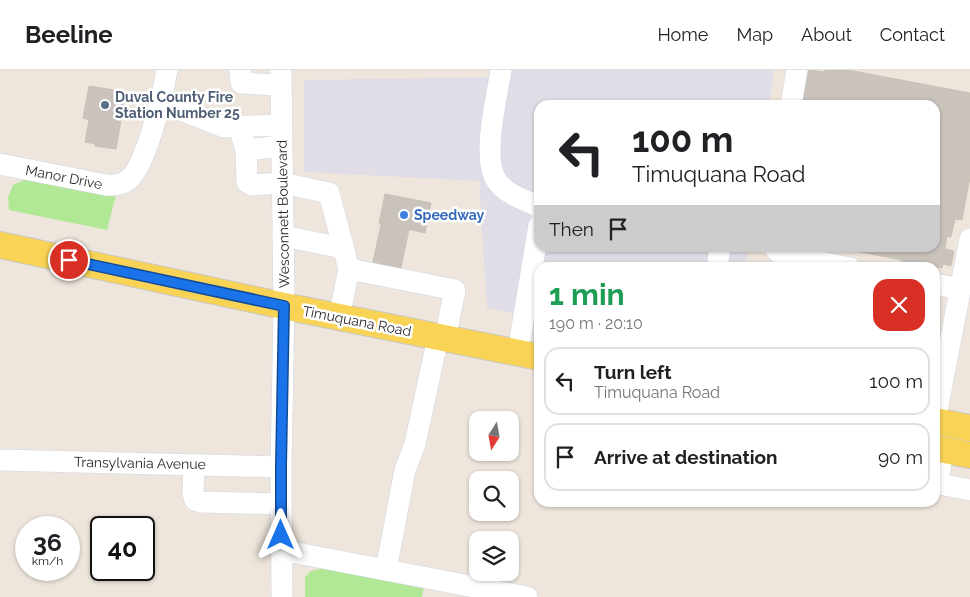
<!DOCTYPE html>
<meta charset="utf-8">
<style>
:root{--surface:#fff;--page:#f6f6f6;--text:#202124;--muted:#757577;--line:#e0e0e0}
body{margin:0;font-family:Raleway,sans-serif;background:var(--page);color:var(--text);height:100vh;display:flex;flex-direction:column;font-size:19px;white-space:nowrap}
*{box-sizing:border-box;margin:0}
p{font-size:16px;color:var(--muted)}
.icon{flex:none;width:28px;height:28px;fill:none;stroke:currentColor;stroke-width:2;stroke-linecap:round;stroke-linejoin:round}
.map{position:relative;flex:1;overflow:hidden}
.panel{position:absolute;left:534px;top:192px;width:406px;height:245px;display:flex;flex-direction:column;background:var(--surface);border-radius:15px;box-shadow:0 1px 4px #0004}
.panel>*{flex:none}
.hud{position:absolute;left:534px;top:30px;width:406px;height:152px;border-radius:15px;box-shadow:0 1px 4px #0004;background:#fff;color:var(--text);overflow:hidden}
.needle{width:32px;rotate:191deg}
.tools{position:absolute;left:469px;top:341px;display:grid;gap:10px}
.tools a{display:grid;place-items:center;width:50px;height:50px;border-radius:10px;background:var(--surface);box-shadow:0 1px 4px #0004;font-size:25px}
.speed{position:absolute;left:15px;top:446px;display:flex;gap:10px;font-size:25px;font-weight:700;text-align:center}
.speed>*{display:grid;place-content:center;width:65px;height:65px;border-radius:50%;background:var(--surface);box-shadow:0 1px 4px #0004;line-height:1}
.speed small{font-size:12px;font-weight:400}
.speed .limit{border:2px solid #111;border-radius:8px;background:#fff;color:#111}
.pin{position:absolute;display:grid;place-items:center;width:42px;height:42px;color:#fff;margin:-21px;border:2px solid #fff;border-radius:50%;box-shadow:0 1px 5px #0007}
.me{position:absolute;width:55px;margin:-28px;rotate:0deg;stroke-linejoin:round;filter:drop-shadow(0 0 4px #0008)}
.turn{display:flex;align-items:center;gap:18px;height:105px;padding:0 15px;font-size:22px}
.turn .icon{width:65px;height:65px;stroke-width:2.5}
.turn b{display:block;font-size:35px;line-height:42px}
.then{display:flex;align-items:center;height:48px;padding:0 15px;background:#0003;gap:10px;font-size:19px}
.round{display:grid;place-items:center;flex:none;width:52px;height:52px;border-radius:15px;background:var(--page)}
.headline{display:flex;align-items:center;justify-content:space-between;height:85px;padding:0 15px}
h1{font-size:30px;font-weight:700;line-height:38px;color:#1e9e55}
ul{padding:0;list-style:none}
li{display:flex;align-items:center;gap:15px;height:68px;margin:0 10px 8px;padding:0 5px;border:2px solid var(--line);border-radius:15px}
li div{flex:1}
li b{display:block;font-size:19px}
li em{font-style:normal}
header{display:flex;align-items:center;gap:30px;box-sizing:border-box;height:70px;padding:0 25px;background:var(--surface);border-bottom:1px solid var(--line)}
header strong{font-size:24px}
nav{display:flex;gap:28px;margin-inline-start:auto;font-size:18px}
.map>svg:first-child{display:block}
</style>
<header>
<strong>Beeline</strong>
<nav><a>Home</a><a>Map</a><a>About</a><a>Contact</a></nav>
</header>
<div class="map">
<svg width="970" height="527" viewBox="0 0 970 527">
<rect width="100%" height="100%" fill="#eee6dc"/>
<!-- industrial -->
<polygon fill="#e0dde6" points="493,0 774,0 769,35 539,35 539,178 748,178 745,197 539,198 539,248 487,238 479,111 304,102 304,10 492,7"/>
<!-- green -->
<g fill="#b1e895">
<polygon points="26,109 116,125 107,160 9,140 8,127 13,115"/>
<polygon points="324,498 424,516 422,527 305,527 305,507 311,501"/>
</g>
<!-- building -->
<g fill="#c9c3bc" stroke="#c9c2b6">
<polygon points="807,0 825,2 825,0 848,0 970,23 970,107 962,150 955,149 951,167 947,166 945,179 954,181 951,196 943,194 942,198 931,196 930,198 901,192 902,190 839,178 935,178 935,35 801,35"/>
<polygon points="89,16 126,22 116,79 95,76 95,74 85,72 89,50 83,48"/>
<polygon points="385,124 431,133 425,163 379,153"/>
<polygon points="383,145 411,150 399,207 371,201"/>
</g>
<g fill="none" stroke-linecap="round" stroke-linejoin="round">
<defs>
<g id="minor">
<polyline points="240,0 241,13 281,15"/>
<polyline points="281,0 284,236 281,397 282,527"/>
<path d="M 501,0 C 497,27 481,89 497,111 C 506,124 522,129 536,135 L 539,138"/>
<polyline points="160,32 224,57 281,55"/>
<polyline points="791,35 797,0"/>
<polyline points="242,67 246,80 281,76"/>
<polyline points="246,80 247,112 252,115 282,113 329,123 349,199"/>
<path d="M 0,94 L 106,115 C 114,116 121,115 128,110 C 146,97 163,23 167,0"/>
<polyline points="283,166 343,178"/>
<polyline points="775,178 780,184 786,185 850,198"/>
<polyline points="717,198 720,178"/>
<polyline points="935,214 960,219"/>
<polyline points="339,247 349,199 455,220 445,268"/>
<polyline points="518,282 539,155"/>
<polyline points="935,351 970,169"/>
<polyline points="0,390 281,397"/>
<polyline points="194,395 193,424 195,430 201,432 281,434"/>
<polyline points="935,413 970,420"/>
<polyline points="937,413 944,379"/>
<polyline points="281,480 527,527"/>
<polyline points="386,500 405,400 415,374 438,267"/>
</g>
<g id="major">
<polyline points="0,175 284,236 539,287"/>
<polyline points="935,351 970,358"/>
<polyline points="935,378 970,385"/>
</g>
</defs>
<!-- minor casing -->
<use href="#minor" stroke="#d1d5e5" stroke-width="22"/>
<!-- major casing -->
<use href="#major" stroke="#c8c8c8" stroke-width="28"/>
<!-- minor -->
<use href="#minor" stroke="#fff" stroke-width="21"/>
<!-- major -->
<use href="#major" stroke="#f9d356" stroke-width="26"/>
</g>
<g fill="none" stroke-linecap="round" stroke-linejoin="round">
<defs>
<polyline id="route" points="69,190 284,236 281,396 281,465"/>
</defs>
<!-- route casing -->
<use href="#route" stroke="#114b97" stroke-width="12"/>
<!-- route -->
<use href="#route" stroke="#1a73e8" stroke-width="9"/>
</g>
<!-- markers -->
<circle fill="#5c6f8a" stroke="#fff" stroke-width="2" cx="105" cy="35" r="5"/>
<circle fill="#3f7fe0" stroke="#fff" stroke-width="2" cx="404" cy="145" r="5"/>
<g text-anchor="middle" stroke-width="5" stroke-linejoin="round" paint-order="stroke">
<!-- service labels -->
<g font-size="14" font-weight="bold" fill="#4e5e75" stroke="#fff" text-anchor="start">
<text x="115" y="32">Duval County Fire<tspan x="115" dy="16">Station Number 25</tspan></text>
</g>
<!-- street labels -->
<g font-size="14" fill="#2b2b2b" stroke="#fff">
<text transform="translate(64 107) rotate(11)" y="5">Manor Drive</text>
<text transform="translate(283 144) rotate(-91)" y="5">Wesconnett Boulevard</text>
<text transform="translate(357 251) rotate(11)" y="5">Timuquana Road</text>
<text transform="translate(140 393) rotate(1)" y="5">Transylvania Avenue</text>
</g>
<!-- shop labels -->
<g font-size="14" font-weight="bold" fill="#366cbe" stroke="#fff" text-anchor="start">
<text x="414" y="150">Speedway</text>
</g>
</g>
</svg>
<div class="tools">
<a><svg class="needle" viewBox="-14 -14 28 28"><path d="M0-13l5 13h-10z" fill="#e53935"/><path d="M0 13l5-13h-10z" fill="#757577"/></svg></a>
<a><svg class="icon" aria-label="search" viewBox="0 0 24 24"><circle cx="10" cy="10" r="6"/><path d="M15 15l6 6"/></svg></a>
<a><svg class="icon" aria-label="layers" viewBox="0 0 24 24"><path d="M12 4l9 5-9 5-9-5zM3 14l9 5 9-5"/></svg></a>
</div>
<div class="speed"><div>36<small>km/h</small></div><div class="limit">40</div></div>
<div class="pin" style="left:69px;top:190px;background:#d93025"><svg class="icon" aria-label="arrive" viewBox="0 0 24 24"><path d="M6 21V4h12l-3 4 3 4H6"/></svg></div>
<svg class="me" style="left:281px;top:465px" viewBox="-20 -20 40 40"><path d="M0-17L14 15 0 8-14 15z" fill="#1a73e8" stroke="#fff" stroke-width="4"/></svg>
<div class="hud">
<div class="turn"><svg class="icon" aria-label="left" viewBox="0 0 24 24"><path d="M17 20v-9H6M10 6l-5 5 5 5"/></svg><div><b>100 m</b>Timuquana Road</div></div>
<div class="then">Then<svg class="icon" aria-label="arrive" viewBox="0 0 24 24"><path d="M6 21V4h12l-3 4 3 4H6"/></svg></div>
</div>
<section class="panel">
<div class="headline"><div><h1>1 min</h1><p>190 m · 20:10</p></div><a class="round" style="background:#d93025;color:#fff"><svg class="icon" aria-label="close" viewBox="0 0 24 24"><path d="M6 6l12 12M18 6L6 18"/></svg></a></div>
<ul>
<li><svg class="icon" aria-label="left" viewBox="0 0 24 24"><path d="M17 20v-9H6M10 6l-5 5 5 5"/></svg><div><b>Turn left</b><p>Timuquana Road</p></div><em>100 m</em></li>
<li><svg class="icon" aria-label="arrive" viewBox="0 0 24 24"><path d="M6 21V4h12l-3 4 3 4H6"/></svg><div><b>Arrive at destination</b></div><em>90 m</em></li>
</ul>
</section>
</div>
